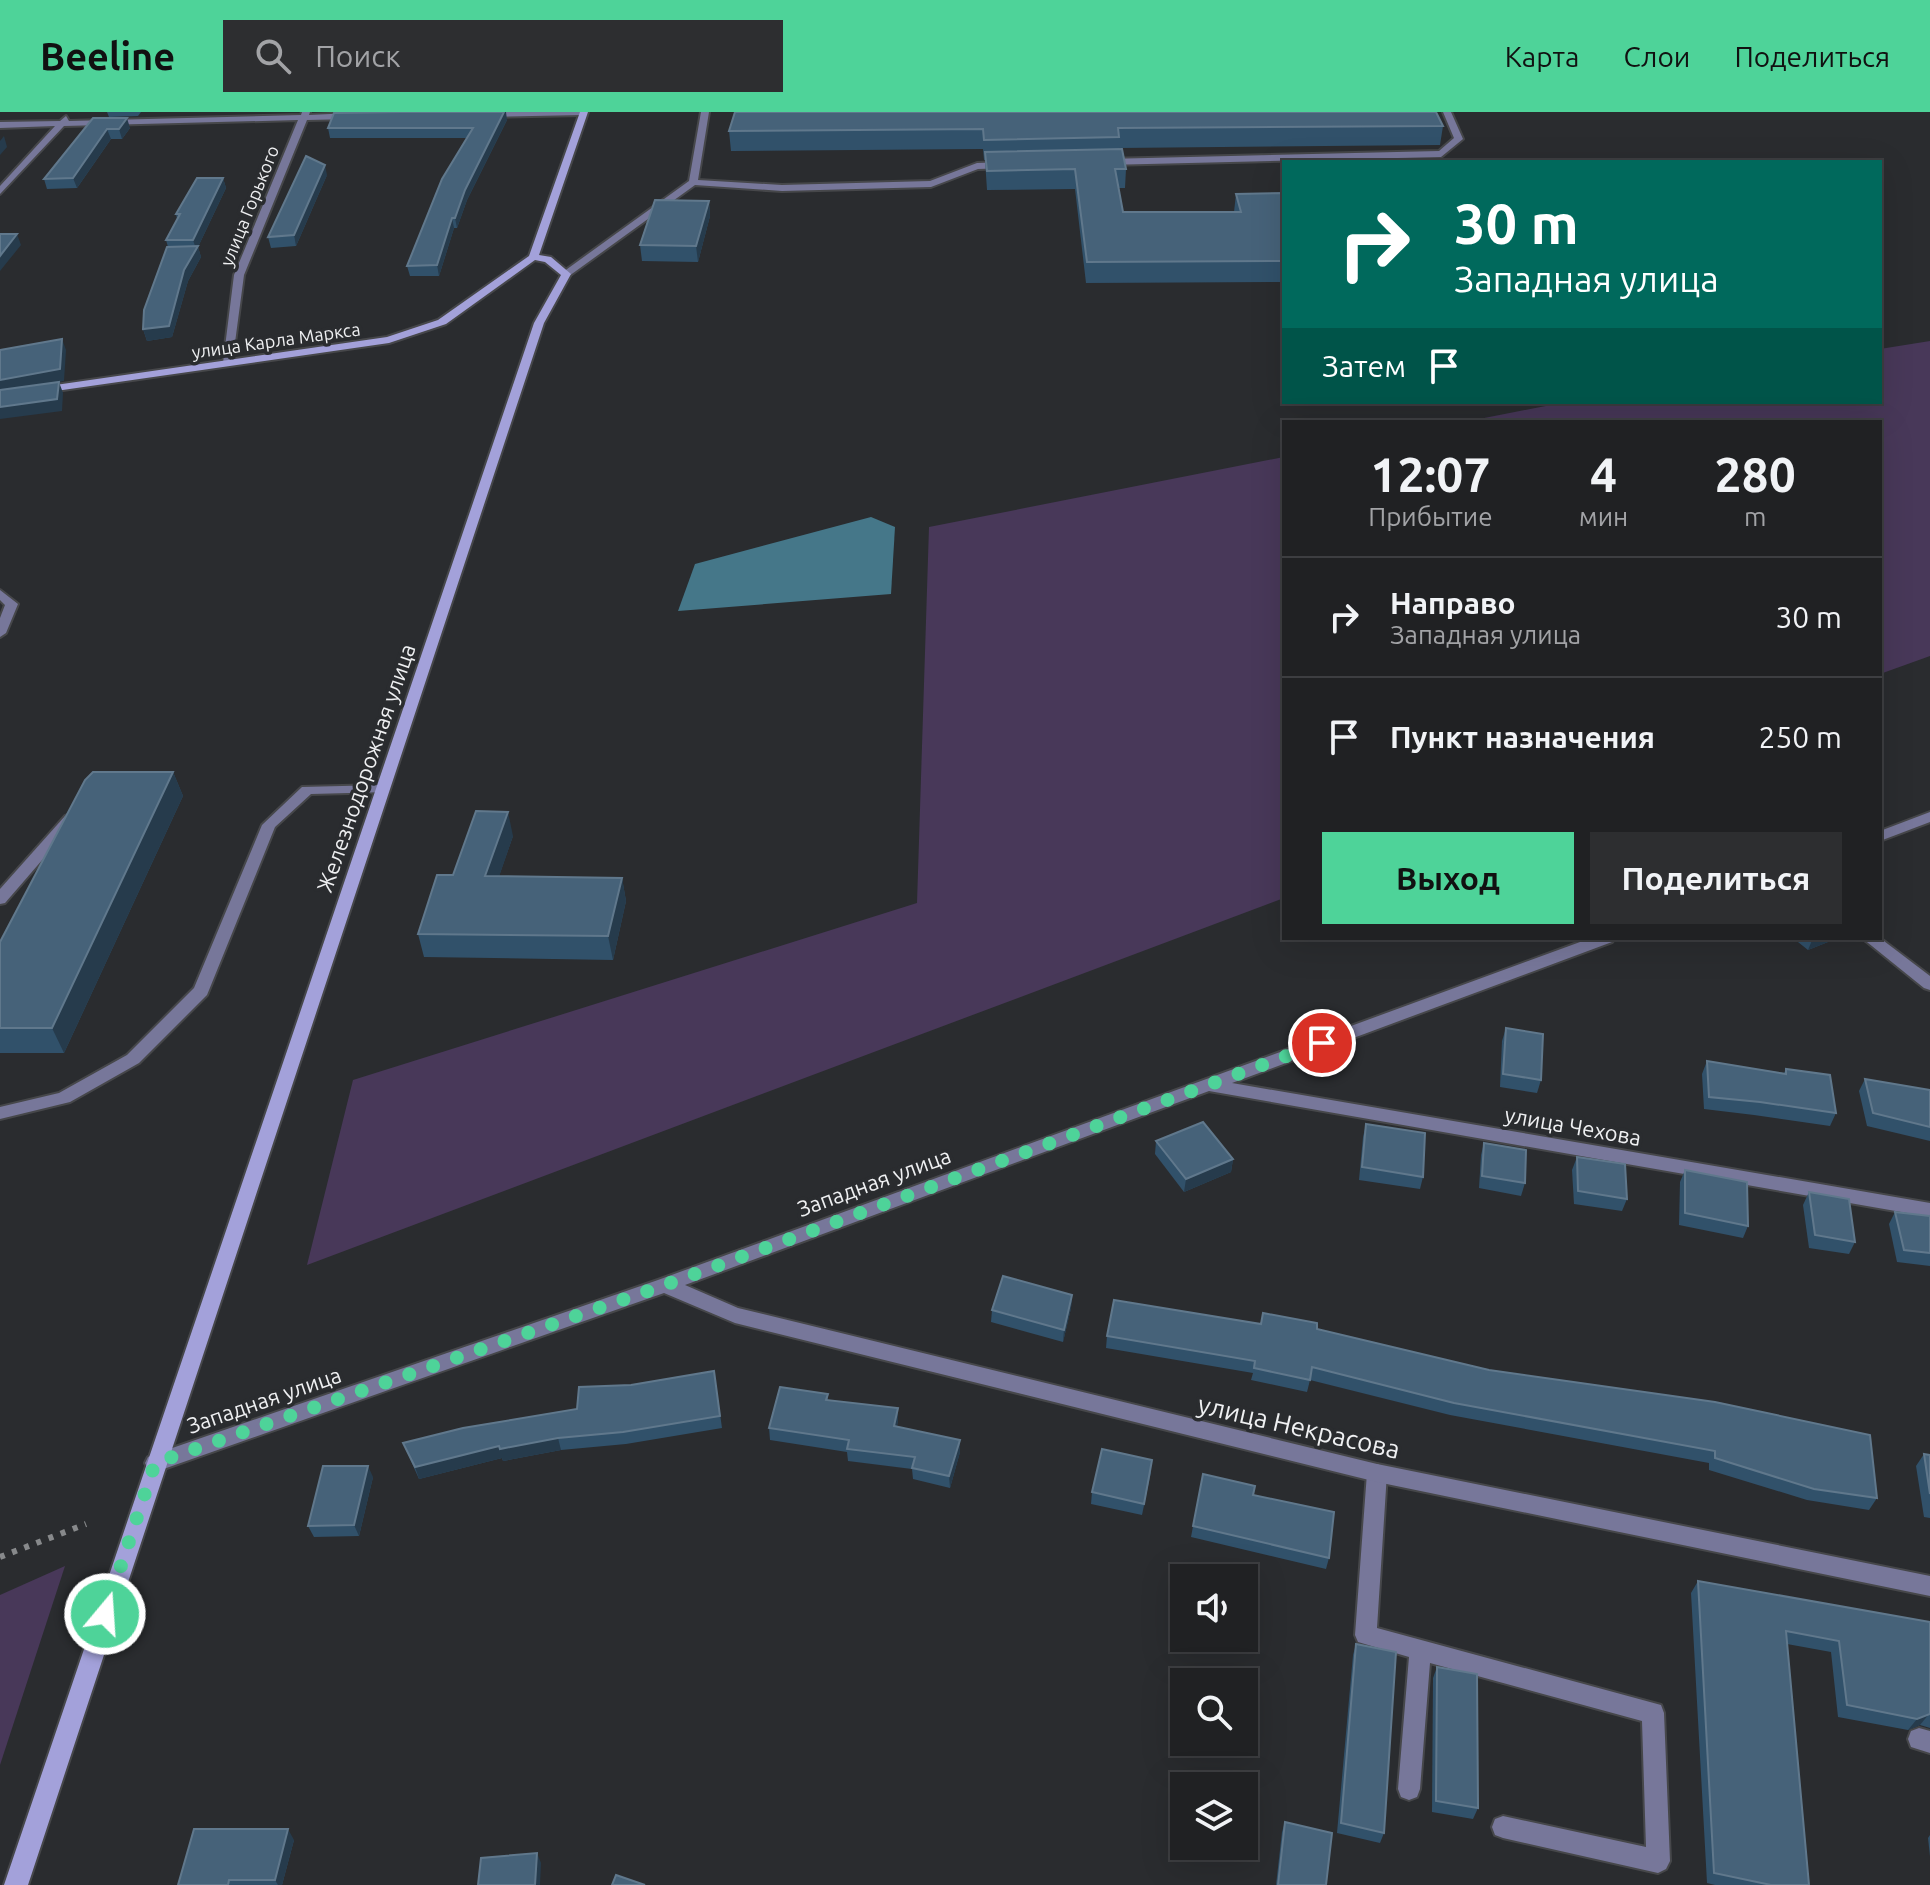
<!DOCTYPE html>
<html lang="ru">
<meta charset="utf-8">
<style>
:root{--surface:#202123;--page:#2d2e30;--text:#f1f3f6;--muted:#a2a3a6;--line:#3d3e41;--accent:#4ed399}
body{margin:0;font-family:Ubuntu,sans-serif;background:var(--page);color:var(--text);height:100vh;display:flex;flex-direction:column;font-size:30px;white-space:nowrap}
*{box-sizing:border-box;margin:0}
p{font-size:26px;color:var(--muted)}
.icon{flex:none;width:44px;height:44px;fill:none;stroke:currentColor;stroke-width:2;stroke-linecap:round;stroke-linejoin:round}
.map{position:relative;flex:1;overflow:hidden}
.panel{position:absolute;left:1282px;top:308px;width:600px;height:520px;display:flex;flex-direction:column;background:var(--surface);border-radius:0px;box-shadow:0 8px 32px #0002,0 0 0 2px var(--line)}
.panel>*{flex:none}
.banner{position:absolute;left:1282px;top:48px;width:600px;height:244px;border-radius:0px;box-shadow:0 8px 32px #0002,0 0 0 2px var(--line);background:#00695c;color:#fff;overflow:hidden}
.tools{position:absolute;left:1170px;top:1452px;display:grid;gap:16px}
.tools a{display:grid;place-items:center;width:88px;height:88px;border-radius:0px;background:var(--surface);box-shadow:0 8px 32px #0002,0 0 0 2px var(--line);font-size:40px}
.pin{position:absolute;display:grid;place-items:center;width:68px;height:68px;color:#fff;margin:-34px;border:4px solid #fff;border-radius:50%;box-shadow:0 2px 8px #0007}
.me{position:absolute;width:88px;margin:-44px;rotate:18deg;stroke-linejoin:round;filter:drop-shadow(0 0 6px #0008)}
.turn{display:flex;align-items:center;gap:28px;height:168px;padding:0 40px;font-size:36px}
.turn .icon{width:104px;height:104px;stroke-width:2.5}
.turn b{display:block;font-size:56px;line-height:68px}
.then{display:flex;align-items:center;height:76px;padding:0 40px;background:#0003;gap:16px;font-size:30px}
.eta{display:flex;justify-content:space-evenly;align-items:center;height:136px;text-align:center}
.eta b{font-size:48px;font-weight:600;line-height:56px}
.action{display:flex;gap:16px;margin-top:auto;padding:16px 40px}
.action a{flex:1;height:92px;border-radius:0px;background:var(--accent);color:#111;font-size:32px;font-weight:600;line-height:92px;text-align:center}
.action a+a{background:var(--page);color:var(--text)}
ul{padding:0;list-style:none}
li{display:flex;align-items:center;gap:24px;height:120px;padding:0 40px;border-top:2px solid var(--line)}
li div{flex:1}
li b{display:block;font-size:30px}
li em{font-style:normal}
header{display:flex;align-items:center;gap:48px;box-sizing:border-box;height:112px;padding:0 40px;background:var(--accent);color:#111}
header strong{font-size:38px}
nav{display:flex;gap:44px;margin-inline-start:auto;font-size:28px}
.search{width:560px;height:72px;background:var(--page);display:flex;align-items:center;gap:20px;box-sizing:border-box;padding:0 28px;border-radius:0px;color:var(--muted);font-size:30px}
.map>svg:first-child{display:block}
</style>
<header>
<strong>Beeline</strong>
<div class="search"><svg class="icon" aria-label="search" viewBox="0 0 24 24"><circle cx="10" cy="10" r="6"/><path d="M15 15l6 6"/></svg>Поиск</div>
<nav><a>Карта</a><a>Слои</a><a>Поделиться</a></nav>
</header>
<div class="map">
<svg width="1930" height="1773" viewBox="0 0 1930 1773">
<rect width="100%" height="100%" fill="#2a2c2f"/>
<!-- green -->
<g fill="#483859">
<polygon points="1930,229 1930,544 1880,562 1880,310 1464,310 1566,290 1880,290 1880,237"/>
<polygon points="1284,345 1284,786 307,1153 353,968 917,791 929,415"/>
<polygon points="65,1454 0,1653 0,1483"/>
</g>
<!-- water -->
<polygon fill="#457789" points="871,405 895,415 891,482 678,499 695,452"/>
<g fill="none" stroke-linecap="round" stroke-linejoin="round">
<defs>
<g id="lane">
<polygon points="701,0 709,0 698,68 782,73 930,69 977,51 1007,50 1011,53 1007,56 978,57 931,75 782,79 695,73 569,164 563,164 563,160 689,69"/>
<polygon points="1443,0 1451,0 1463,27 1441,45 1106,53 1102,50 1106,47 1439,39 1454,26"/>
<polygon points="0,478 18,492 6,521 0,525 0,506 5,493 0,488"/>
<polygon points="382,673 387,674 389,677 387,680 311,682 275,715 207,883 139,951 70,990 0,1007 0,995 59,981 127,943 194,876 262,713 302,675"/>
<polygon points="70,702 77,707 75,710 5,791 0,792 0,777 65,704"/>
<polygon points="1377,1352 1384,1355 1387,1361 1377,1516 1661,1593 1664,1601 1670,1749 1666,1757 1658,1761 1503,1726 1495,1723 1492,1715 1495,1707 1503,1704 1646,1735 1642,1609 1430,1551 1420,1677 1417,1685 1409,1688 1401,1685 1398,1677 1409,1545 1358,1530 1355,1523 1367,1361 1370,1355"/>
<polygon points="1919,1616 1930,1619 1930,1641 1911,1635 1908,1627 1911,1619"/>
</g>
<g id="street">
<polygon points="302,0 310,0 309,3 352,1 356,4 352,7 307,8 244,163 232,253 223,251 234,163 298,8 64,14 0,82 0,74 55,14 0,16 0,10 60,9 66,4 69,9 301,3"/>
<polygon points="482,0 586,0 582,3 484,5 480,2"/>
<polygon points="1930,700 1930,710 1880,729 1880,719"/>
<polygon points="1591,826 1615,826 1612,830 1232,971 1930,1091 1930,1105 1209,979 685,1173 738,1196 1377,1352 1930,1464 1930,1484 1377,1370 735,1211 664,1181 155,1360 148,1357 145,1351 148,1345 155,1342 658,1168"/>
<polygon points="1862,826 1880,826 1930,864 1930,878 1924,876"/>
</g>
<polygon id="secondary" points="580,0 588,0 539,143 551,145 571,162 544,211 28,1773 4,1773 534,211 561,163 545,150 535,148 446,212 389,231 0,287 0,281 387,225 438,208 529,144"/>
</defs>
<!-- lane casing -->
<use href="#lane" stroke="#46474a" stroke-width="4"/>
<!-- street casing -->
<use href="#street" stroke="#46474a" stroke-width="4"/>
<!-- secondary casing -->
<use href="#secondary" stroke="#46474a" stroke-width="4"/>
<!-- path -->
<polyline stroke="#87898b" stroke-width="6" stroke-dasharray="5 8" stroke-linecap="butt" points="0,1445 86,1412"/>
<!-- lane -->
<use href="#lane" fill="#77779a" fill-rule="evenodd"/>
<!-- street -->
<use href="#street" fill="#77779a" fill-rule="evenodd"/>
<!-- secondary -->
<use href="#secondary" fill="#a3a1da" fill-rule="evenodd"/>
</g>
<!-- wall -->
<g fill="#31516a">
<polygon points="107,0 141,0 138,4 109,5"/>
<polygon points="93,6 130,16 122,27 111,27 77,76 47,77 44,67"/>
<polygon points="507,8 467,88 457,116 454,116 439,164 410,164 407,154 467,26 330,26 328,16"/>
<polygon points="1443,14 1440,33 1119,36 1126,57 1125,76 1119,76 1123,100 1234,100 1236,82 1284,81 1284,170 1086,171 1075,77 987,78 985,48 984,48 983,37 731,39 729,19"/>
<polygon points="327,63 296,134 271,136 268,125"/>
<polygon points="223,66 226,76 198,135 201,145 188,169 172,225 147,229 143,217 168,135 166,128 177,107 176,102"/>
<polygon points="709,89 710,104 698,150 642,149 640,133"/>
<polygon points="173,660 183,684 64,941 0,941 0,830"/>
<polygon points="513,724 499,764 622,766 626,789 613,848 424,845 418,822 453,763"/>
<polygon points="1793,826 1838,826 1808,838"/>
<polygon points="1506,916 1541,968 1537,981 1500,975 1502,929"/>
<polygon points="1707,949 1784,961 1786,957 1836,1001 1830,1014 1754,1003 1704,997 1702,962"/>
<polygon points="1865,967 1930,978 1930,1029 1867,1014 1859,979"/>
<polygon points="1366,1012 1423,1065 1420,1077 1359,1068 1363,1025"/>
<polygon points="1156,1029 1233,1047 1231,1060 1184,1080 1155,1042"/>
<polygon points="1484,1031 1525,1071 1521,1084 1479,1076 1481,1043"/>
<polygon points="1577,1045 1627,1087 1622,1099 1574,1092 1572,1058"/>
<polygon points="1685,1058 1748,1114 1743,1126 1679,1113 1680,1070"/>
<polygon points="1809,1080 1855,1130 1849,1142 1809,1136 1803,1093"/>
<polygon points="1895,1100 1930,1104 1930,1154 1897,1150 1889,1112"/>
<polygon points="1072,1183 1071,1196 1063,1230 991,1210 992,1198"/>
<polygon points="1261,1212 1317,1217 1877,1386 1869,1398 1807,1388 1709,1358 1709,1351 1450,1303 1310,1268 1307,1280 1251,1268 1253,1261 1106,1236 1107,1224"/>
<polygon points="714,1259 722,1316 626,1332 561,1338 503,1349 502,1346 419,1367 403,1331 577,1297 631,1273"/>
<polygon points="828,1282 828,1288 898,1308 897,1314 960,1340 950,1376 913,1367 912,1357 848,1349 847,1340 770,1328 769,1316"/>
<polygon points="1924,1342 1930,1343 1930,1406 1924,1405 1916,1354"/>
<polygon points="1151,1360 1142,1403 1091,1392 1092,1380"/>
<polygon points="1203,1362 1253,1383 1329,1446 1326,1457 1191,1425"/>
<polygon points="373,1365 359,1424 314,1425 308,1414"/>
<polygon points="1698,1469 1930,1510 1930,1616 1920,1613 1908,1618 1838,1605 1831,1540 1787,1532 1809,1773 1715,1773 1707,1771 1691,1481"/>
<polygon points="1356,1532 1384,1721 1380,1731 1337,1721 1353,1543"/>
<polygon points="1437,1555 1478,1696 1473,1707 1432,1700 1433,1566"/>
<polygon points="1285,1710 1326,1773 1276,1773 1282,1720"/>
<polygon points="1930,1723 1930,1744 1928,1726"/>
<polygon points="294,1728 282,1773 178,1773"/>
</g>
<!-- shaded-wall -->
<g fill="#263b4c">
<polygon points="504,0 506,0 507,8 467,88 457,116 455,106 465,78"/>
<polygon points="127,6 130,16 122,27 119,17"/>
<polygon points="107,17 111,27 77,76 73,66"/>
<polygon points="4,24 7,35 0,43 0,29"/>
<polygon points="325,53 327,63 296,134 294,123"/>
<polygon points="223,66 226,76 198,135 201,145 188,169 172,225 147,229 143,217 184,158 196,137 193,128"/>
<polygon points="709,89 710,104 698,150 696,134"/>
<polygon points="452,106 454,116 439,164 437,153"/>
<polygon points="17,122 21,133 0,159 0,144"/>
<polygon points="62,227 66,238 64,269 0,280 0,268"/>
<polygon points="59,270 63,281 62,299 0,307 0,295"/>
<polygon points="173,660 183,684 64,941 52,916"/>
<polygon points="508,700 513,724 491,788 485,764"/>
<polygon points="622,766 626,789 613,848 608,824"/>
<polygon points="1813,826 1838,826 1808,838"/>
<polygon points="1233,1047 1231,1060 1184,1080 1186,1067"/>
<polygon points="1072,1183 1071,1196 1063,1230 1064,1218"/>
<polygon points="898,1296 898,1308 895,1326 894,1314"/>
<polygon points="558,1326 561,1338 503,1349 502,1346 419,1367 415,1355 499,1334"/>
<polygon points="960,1328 960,1340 950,1376 949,1364"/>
<polygon points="368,1354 373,1365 359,1424 354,1413"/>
<polygon points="1929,1602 1920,1613 1908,1618 1917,1607"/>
<polygon points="288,1717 294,1728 282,1773 278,1773 275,1768"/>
<polygon points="537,1741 541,1751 540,1773 535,1773"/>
</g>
<!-- building -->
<g fill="#466279" stroke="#60788c" stroke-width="2">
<polygon points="401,0 504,0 465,78 455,106 452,106 437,153 407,154 442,67 473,16 328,16 334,1"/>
<polygon points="735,0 1436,0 1443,14 1118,16 1119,25 984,28 983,17 729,19"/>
<polygon points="93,6 127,6 119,17 107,17 73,66 44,67"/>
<polygon points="1122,37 1126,57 1115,57 1123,100 1241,100 1236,82 1284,81 1284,149 1087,150 1075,57 987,59 985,40"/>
<polygon points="306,44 325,53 294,123 268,125"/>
<polygon points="197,66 223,66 193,128 166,128 180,102 176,102"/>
<polygon points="655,88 709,89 696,134 640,133"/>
<polygon points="0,122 17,122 0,144"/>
<polygon points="198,134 184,158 169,214 143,217 144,198 167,135"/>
<polygon points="62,227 60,257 0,268 0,238"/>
<polygon points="59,270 57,287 0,295 0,278"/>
<polygon points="93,660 173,660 52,916 0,916 0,830 85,668"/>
<polygon points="476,699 508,700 485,764 622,766 608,824 418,822 437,763 453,763"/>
<polygon points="1506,916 1543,922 1541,968 1503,962"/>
<polygon points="1707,949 1786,962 1786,957 1830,963 1836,1001 1760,990 1709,985"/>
<polygon points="1865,967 1930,978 1930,1015 1873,1001"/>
<polygon points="1203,1010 1233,1047 1186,1067 1156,1029"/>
<polygon points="1366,1012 1425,1021 1423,1065 1362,1055"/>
<polygon points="1484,1031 1526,1038 1525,1071 1482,1064"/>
<polygon points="1577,1045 1625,1052 1627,1087 1578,1079"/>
<polygon points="1685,1058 1747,1070 1748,1114 1685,1101"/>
<polygon points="1809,1080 1849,1087 1855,1130 1815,1123"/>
<polygon points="1895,1100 1930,1104 1930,1141 1904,1138"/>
<polygon points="1003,1164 1072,1183 1064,1218 992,1198"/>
<polygon points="1114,1188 1261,1212 1263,1201 1317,1211 1317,1217 1489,1258 1715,1290 1870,1323 1877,1386 1814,1377 1715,1346 1715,1339 1454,1291 1312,1255 1310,1268 1254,1256 1255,1249 1107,1224"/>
<polygon points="714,1259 720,1304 623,1320 558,1326 500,1337 499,1334 415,1355 403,1331 463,1316 577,1297 579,1275 631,1273"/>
<polygon points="780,1275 828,1282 826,1288 898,1296 894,1314 960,1328 949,1364 912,1356 915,1345 847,1337 849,1328 769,1316"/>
<polygon points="1102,1337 1152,1348 1144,1392 1092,1380"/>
<polygon points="1924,1342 1930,1343 1930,1382"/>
<polygon points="323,1354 368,1354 354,1413 308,1414"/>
<polygon points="1203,1362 1255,1374 1253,1383 1334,1400 1329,1446 1193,1414"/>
<polygon points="1698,1469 1930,1510 1930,1602 1917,1607 1847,1593 1839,1529 1786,1519 1809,1773 1771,1773 1714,1761"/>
<polygon points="1356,1532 1396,1540 1384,1721 1341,1711"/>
<polygon points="1437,1555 1477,1562 1478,1696 1436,1689"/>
<polygon points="1285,1710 1332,1721 1326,1773 1278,1773"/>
<polygon points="194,1717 288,1717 275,1768 229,1768 228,1773 178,1773"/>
<polygon points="537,1741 535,1773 478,1773 481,1746"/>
<polygon points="616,1763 645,1773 612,1773"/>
</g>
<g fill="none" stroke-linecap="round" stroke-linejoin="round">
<!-- route -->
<polyline stroke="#4ed399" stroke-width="14" stroke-dasharray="0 25.2" points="105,1502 155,1351 665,1173 1322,931"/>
</g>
<g text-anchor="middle" stroke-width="7" stroke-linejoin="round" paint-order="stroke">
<!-- far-street labels -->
<g font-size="18" fill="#eff0f2" stroke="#2a2c2f">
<text transform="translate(250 94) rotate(-68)" y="6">улица Горького</text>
<text transform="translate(276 229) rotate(-8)" y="6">улица Карла Маркса</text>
</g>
<!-- street labels -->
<g font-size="22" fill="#eff0f2" stroke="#2a2c2f">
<text transform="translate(366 656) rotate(-71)" y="8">Железнодорожная улица</text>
<text transform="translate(1573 1014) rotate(10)" y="8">улица Чехова</text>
<text transform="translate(874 1070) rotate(-20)" y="8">Западная улица</text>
<text transform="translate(264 1288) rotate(-19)" y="8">Западная улица</text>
</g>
<!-- near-street labels -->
<g font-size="26" fill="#eff0f2" stroke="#2a2c2f">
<text transform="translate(1299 1315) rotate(13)" y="9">улица Некрасова</text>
</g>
</g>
</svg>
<div class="tools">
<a><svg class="icon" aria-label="sound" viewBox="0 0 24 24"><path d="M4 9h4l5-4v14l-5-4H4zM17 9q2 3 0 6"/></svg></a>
<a><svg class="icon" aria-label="search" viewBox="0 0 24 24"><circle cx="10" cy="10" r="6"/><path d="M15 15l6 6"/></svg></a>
<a><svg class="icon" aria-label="layers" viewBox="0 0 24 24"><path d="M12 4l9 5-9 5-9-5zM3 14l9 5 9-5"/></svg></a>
</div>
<div class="pin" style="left:1322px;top:931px;background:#d93025"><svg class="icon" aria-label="arrive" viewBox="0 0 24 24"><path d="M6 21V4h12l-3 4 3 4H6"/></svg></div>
<svg class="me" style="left:105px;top:1502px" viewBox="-20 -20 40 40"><circle r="17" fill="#4ed399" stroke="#fff" stroke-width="3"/><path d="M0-11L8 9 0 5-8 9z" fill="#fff"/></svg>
<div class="banner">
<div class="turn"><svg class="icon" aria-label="right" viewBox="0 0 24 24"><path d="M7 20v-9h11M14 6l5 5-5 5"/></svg><div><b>30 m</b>Западная улица</div></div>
<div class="then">Затем<svg class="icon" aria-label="arrive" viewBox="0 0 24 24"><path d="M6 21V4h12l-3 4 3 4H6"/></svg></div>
</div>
<section class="panel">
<div class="eta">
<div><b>12:07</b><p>Прибытие</p></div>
<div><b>4</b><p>мин</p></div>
<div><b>280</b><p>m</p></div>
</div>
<ul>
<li><svg class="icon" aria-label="right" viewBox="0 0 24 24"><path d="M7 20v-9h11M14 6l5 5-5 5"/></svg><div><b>Направо</b><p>Западная улица</p></div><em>30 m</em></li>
<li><svg class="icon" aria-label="arrive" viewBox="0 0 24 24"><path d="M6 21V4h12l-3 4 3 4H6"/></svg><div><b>Пункт назначения</b></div><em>250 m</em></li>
</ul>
<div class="action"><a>Выход</a><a>Поделиться</a></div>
</section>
</div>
